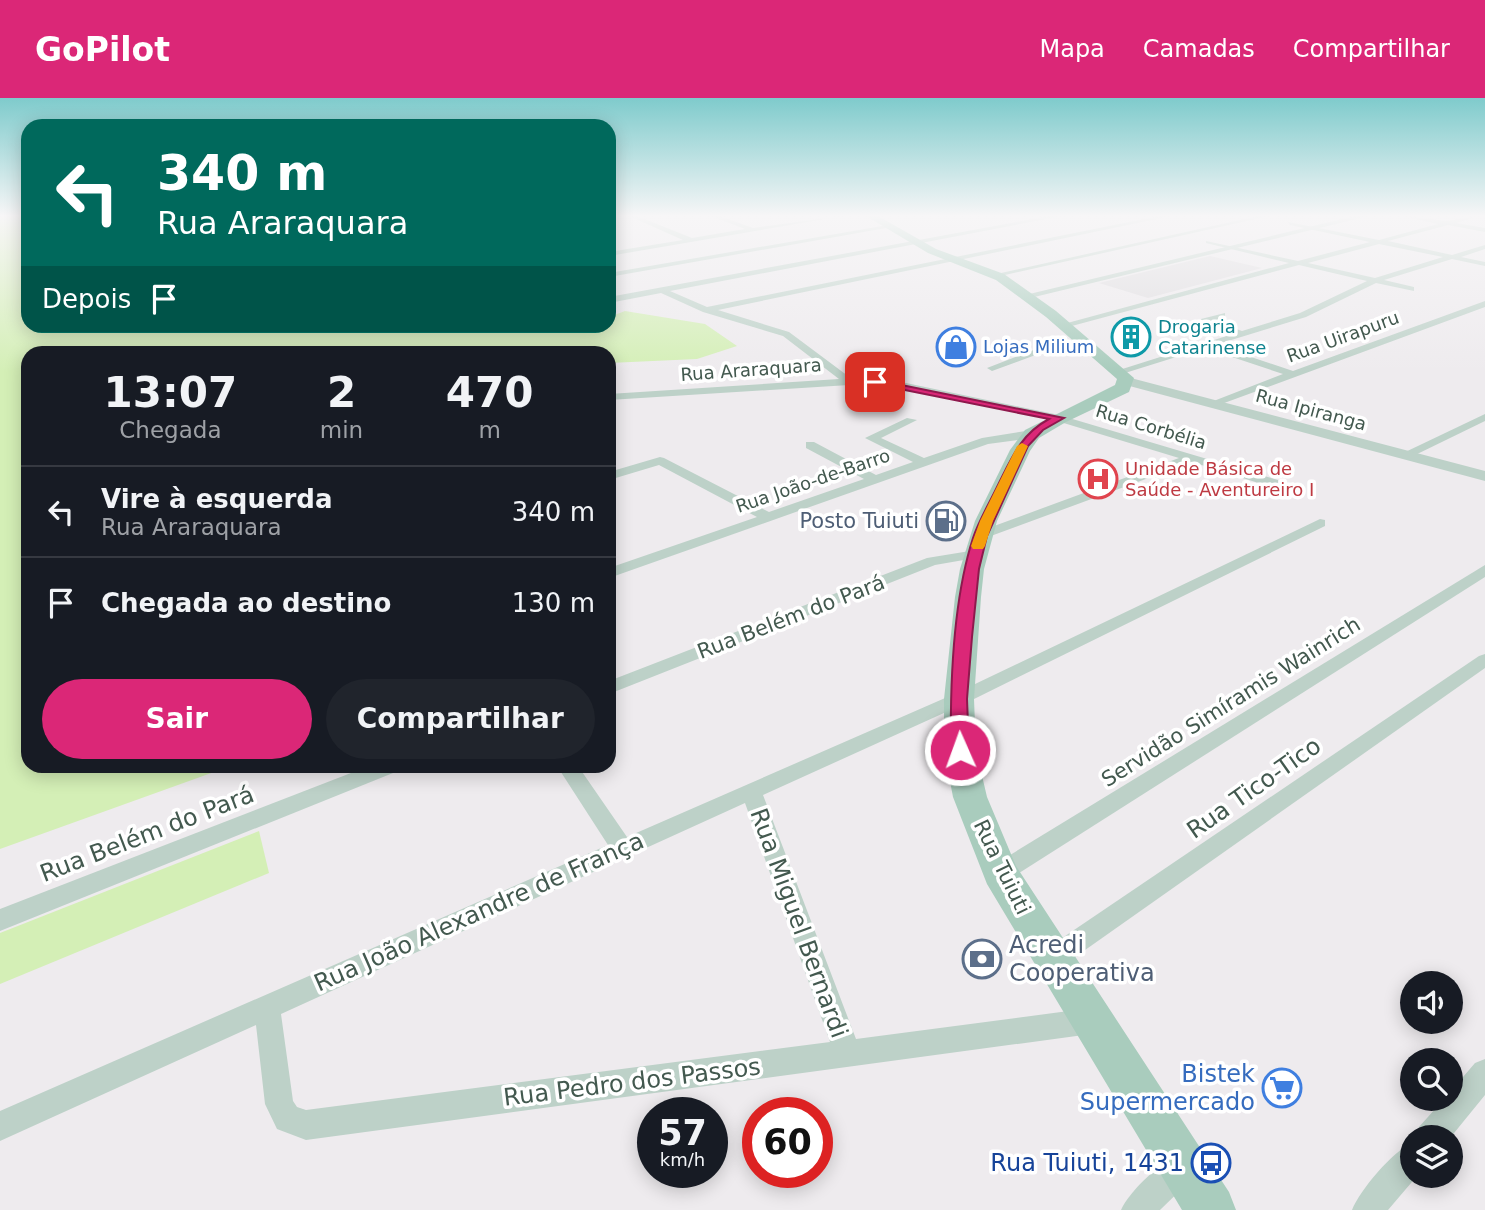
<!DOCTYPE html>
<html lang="pt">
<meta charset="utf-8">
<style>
:root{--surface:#171b24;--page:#20242c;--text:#f1f3f6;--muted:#9ea1a6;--line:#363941;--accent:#db2777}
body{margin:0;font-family:"DejaVu Sans",sans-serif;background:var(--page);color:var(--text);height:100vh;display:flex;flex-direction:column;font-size:26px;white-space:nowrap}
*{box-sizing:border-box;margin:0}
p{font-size:23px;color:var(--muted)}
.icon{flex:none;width:38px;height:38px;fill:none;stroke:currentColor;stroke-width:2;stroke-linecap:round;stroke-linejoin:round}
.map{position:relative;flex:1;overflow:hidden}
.panel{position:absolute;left:21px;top:248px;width:595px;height:427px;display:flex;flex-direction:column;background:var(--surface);border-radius:21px;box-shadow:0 4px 18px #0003}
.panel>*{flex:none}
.guide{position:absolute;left:21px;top:21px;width:595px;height:214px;border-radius:21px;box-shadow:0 4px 18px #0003;background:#00695c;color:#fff;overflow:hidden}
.buttons{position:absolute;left:1400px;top:873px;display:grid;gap:14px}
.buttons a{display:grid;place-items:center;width:63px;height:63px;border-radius:50%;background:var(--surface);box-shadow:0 4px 18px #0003;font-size:35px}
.speed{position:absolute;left:637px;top:999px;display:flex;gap:14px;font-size:35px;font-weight:700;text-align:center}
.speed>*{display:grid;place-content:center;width:91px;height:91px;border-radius:50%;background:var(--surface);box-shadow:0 4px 18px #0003;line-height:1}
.speed small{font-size:18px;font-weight:400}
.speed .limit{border:10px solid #d22;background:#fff;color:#111}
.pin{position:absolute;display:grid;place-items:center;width:60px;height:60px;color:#fff;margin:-30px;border-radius:14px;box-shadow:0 4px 10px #0006}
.me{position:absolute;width:77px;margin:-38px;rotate:358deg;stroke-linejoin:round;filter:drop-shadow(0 0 5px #0008)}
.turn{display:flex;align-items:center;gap:24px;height:147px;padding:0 21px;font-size:32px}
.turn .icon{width:91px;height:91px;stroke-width:2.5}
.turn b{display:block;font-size:49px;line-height:60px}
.then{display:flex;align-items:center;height:66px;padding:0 21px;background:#0003;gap:14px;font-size:26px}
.eta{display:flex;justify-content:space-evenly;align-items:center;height:119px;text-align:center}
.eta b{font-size:42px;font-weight:800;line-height:49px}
.button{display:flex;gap:14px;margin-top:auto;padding:14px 21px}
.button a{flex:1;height:80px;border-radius:42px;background:var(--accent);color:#fff;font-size:28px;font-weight:800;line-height:80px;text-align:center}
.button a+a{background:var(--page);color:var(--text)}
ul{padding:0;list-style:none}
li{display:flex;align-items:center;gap:21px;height:91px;padding:0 21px;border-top:2px solid var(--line)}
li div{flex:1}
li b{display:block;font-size:26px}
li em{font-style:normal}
header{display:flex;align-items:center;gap:42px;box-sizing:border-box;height:98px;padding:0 35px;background:var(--accent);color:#fff}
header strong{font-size:33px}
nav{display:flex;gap:38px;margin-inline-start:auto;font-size:24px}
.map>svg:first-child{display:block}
</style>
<header>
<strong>GoPilot</strong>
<nav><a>Mapa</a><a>Camadas</a><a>Compartilhar</a></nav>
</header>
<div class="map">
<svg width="1485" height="1112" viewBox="0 0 1485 1112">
<rect width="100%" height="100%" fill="#eeebee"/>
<!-- education -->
<polygon fill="#dfdde0" points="1210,158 1262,170 1148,200 1099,185"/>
<!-- green -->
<g fill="#d4efb6">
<polygon points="0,118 28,118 28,228 508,228 534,234 569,228 609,228 609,219 625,213 705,226 737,248 697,261 609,265 609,256 591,253 28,256 28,668 228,669 0,751"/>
<polygon points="259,733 269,775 0,886 0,835"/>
</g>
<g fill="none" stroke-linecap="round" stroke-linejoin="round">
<!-- minor -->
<g fill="#bdd1c8" fill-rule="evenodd">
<polygon points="629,118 637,118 692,140 745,131 711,118 720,118 753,130 842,118 609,158 609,154 683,142"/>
<polygon points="1049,118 1062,118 670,193 707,209 1159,118 1171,118 718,212 789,234 852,281 906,285 1059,317 1278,382 1278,388 1268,388 1192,364 980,442 975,441 973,438 975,435 1179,360 1057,323 906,291 849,287 609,302 609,296 839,281 783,238 703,214 661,195 609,205 609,199"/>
<polygon points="1258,118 1269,118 996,179 992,177"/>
<path d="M 1403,118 L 1447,123 L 1478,118 L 1456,125 L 1485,130 L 1485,134 L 1448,127 L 1388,143 L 1452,157 L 1485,147 L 1485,151 L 1461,159 L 1485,164 L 1485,168 L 1452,161 L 1384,182 L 1414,189 L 1414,193 L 1376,185 L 1306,219 L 1215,247 L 1293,273 L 1485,203 L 1485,209 L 1216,308 L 1206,306 L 1283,276 L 1205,250 L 1125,275 L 1116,273 L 1233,236 L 1201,225 L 1201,221 L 1225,215 L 1225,219 L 1213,223 L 1242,233 L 1300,215 L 1367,183 L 1299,167 L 1068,229 L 1060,227 L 1289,165 L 1206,145 L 1206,143 L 1298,163 L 1370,144 L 1290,127 L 1288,124 L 1379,142 L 1438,126 ZM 1379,146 L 1443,159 L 1375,180 L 1308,165 Z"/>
<polygon points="888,127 886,130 609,179 609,175"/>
<polygon points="1084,240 1089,243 1087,245 1049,252 992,273 987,270 1044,248"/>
<polygon points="1485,316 1485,323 1409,360 1405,361 1399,357"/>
<polygon points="907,320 917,322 881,340 924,360 982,340 1032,332 1038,336 1032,340 988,346 609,480 609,470 757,419 659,367 609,382 609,374 660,359 664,360 769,414 864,381 806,350 806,344 814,344 876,377 913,364 865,340"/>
<path d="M 1320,421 L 1325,422 L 1325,428 L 966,605 L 763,697 L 856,941 L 1091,910 L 1100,914 L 1104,923 L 1100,932 L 1091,936 L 306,1042 L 277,1031 L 265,1006 L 256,927 L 0,1043 L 0,1013 L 608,747 L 557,668 L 578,668 L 627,739 L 952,597 ZM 745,705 L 830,944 L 306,1012 L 297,1009 L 293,1003 L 281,916 Z"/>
<polygon points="976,452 983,456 981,459 935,467 609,596 609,583 927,460"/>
<polygon points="1485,467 1485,479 1008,782 1000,785 992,782 988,775 992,768"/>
<polygon points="1485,556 1485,570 1061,869 1052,872 1043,869 1039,861 1043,853 1479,558"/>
<polygon points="369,668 401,668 398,673 0,833 0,811"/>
<polygon points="1485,961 1485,997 1450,1040 1415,1040 1419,1029 1444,1001 1451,1001 1451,993 1475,965"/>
<path d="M 1412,1045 L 1412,1078 L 1417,1078 L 1388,1112 L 1352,1112 C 1360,1092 1393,1053 1412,1045 Z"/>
<path d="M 1183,1053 L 1194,1057 L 1198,1068 L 1194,1079 L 1160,1112 L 1121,1112 C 1129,1093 1164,1061 1183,1053 Z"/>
</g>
<!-- tertiary -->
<g fill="#bdd1c8" fill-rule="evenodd">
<polygon points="1355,118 1369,118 1026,201 1021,198"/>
<polygon points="1127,279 1485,373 1485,383 1122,286 1122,280"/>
</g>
<!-- primary -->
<polygon fill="#a9ccbd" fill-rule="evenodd" points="866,118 878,118 936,151 1004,176 1056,213 1134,280 1129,294 1066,324 1039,340 1030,353 997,423 984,471 981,499 974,601 976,652 987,699 1016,768 1229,1094 1236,1112 1182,1112 987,786 953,699 944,652 944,601 955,499 960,471 975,423 1010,352 1025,332 1115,287 1117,281 1046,219 996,182 928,155"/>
</g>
<!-- sky -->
<linearGradient id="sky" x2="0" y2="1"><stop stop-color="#7fcbcc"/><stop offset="0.43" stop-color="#f7f6f7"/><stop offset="1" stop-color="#f7f6f7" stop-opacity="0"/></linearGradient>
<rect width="1485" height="274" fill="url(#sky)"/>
<!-- route -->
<path fill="#db2777" stroke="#8e194d" stroke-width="2" d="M 872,281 L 1064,320 L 1043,332 L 1028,348 L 987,438 L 979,471 L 972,539 L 967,601 L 969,652 L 966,656 L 953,656 L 951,652 C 950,587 953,502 973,440 C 979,422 990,404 998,387 C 1012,359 1021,336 1049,321 L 875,286 L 872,286 Z"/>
<!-- slow -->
<polygon fill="#f59e0b" points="1022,345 1028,348 993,423 985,448 983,451 973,451 971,448 980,423 1017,348"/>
<!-- icons -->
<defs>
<symbol id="building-ring" viewBox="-11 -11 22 22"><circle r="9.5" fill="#fff" stroke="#0f9aa8" stroke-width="1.5"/><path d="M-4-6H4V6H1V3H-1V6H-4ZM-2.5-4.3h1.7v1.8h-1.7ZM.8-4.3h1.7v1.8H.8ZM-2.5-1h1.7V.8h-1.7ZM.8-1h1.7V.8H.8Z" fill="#0f9aa8"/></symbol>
<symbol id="shop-ring" viewBox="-11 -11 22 22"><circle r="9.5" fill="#fff" stroke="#3f7fe0" stroke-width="1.5"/><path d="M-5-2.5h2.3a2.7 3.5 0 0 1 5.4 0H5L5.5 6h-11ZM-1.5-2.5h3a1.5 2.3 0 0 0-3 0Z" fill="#3f7fe0"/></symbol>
<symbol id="hospital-ring" viewBox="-11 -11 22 22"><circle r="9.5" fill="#fff" stroke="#e0444e" stroke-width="1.5"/><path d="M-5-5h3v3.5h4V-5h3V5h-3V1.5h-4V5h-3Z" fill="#e0444e"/></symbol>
<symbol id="fuel-ring" viewBox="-11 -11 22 22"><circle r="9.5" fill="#fff" stroke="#5c6f8a" stroke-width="1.5"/><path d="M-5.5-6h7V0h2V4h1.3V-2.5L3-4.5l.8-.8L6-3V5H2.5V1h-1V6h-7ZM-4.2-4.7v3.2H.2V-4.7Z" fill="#5c6f8a"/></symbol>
<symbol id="bank-ring" viewBox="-11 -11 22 22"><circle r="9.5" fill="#fff" stroke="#5c6f8a" stroke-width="1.5"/><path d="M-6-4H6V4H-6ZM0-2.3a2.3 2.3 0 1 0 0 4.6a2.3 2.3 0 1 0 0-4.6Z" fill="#5c6f8a"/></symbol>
<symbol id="supermarket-ring" viewBox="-11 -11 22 22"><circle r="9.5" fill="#fff" stroke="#3f7fe0" stroke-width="1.5"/><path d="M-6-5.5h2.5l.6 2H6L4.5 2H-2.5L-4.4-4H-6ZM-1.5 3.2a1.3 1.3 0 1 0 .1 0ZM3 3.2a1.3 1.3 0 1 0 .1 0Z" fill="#3f7fe0"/></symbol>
<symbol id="bus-ring" viewBox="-11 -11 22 22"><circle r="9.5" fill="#fff" stroke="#1a4fb4" stroke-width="1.5"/><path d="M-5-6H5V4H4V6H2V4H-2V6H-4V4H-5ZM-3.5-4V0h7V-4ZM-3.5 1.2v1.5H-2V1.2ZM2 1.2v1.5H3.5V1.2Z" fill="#1a4fb4"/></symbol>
</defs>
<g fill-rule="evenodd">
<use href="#building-ring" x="1109" y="217" width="44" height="44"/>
<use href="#shop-ring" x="934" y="227" width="44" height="44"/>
<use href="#hospital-ring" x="1076" y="359" width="44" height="44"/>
<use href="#fuel-ring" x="924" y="401" width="44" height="44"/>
<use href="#bank-ring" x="960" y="839" width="44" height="44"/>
<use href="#supermarket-ring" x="1260" y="968" width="44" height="44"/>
<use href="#bus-ring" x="1189" y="1043" width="44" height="44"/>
</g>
<g text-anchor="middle" stroke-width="7" stroke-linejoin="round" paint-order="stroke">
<!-- far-culture labels -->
<g font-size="18" fill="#0d838f" stroke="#fff" text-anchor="start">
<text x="1158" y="235">Drogaria<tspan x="1158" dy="21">Catarinense</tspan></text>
</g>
<!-- far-street labels -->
<g font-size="18" fill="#43594f" stroke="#fff">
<text transform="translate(1343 239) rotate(-20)" y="6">Rua Uirapuru</text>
<text transform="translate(751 272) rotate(-4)" y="6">Rua Araraquara</text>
<text transform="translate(1311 312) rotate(15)" y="6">Rua Ipiranga</text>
<text transform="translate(1151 329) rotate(17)" y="6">Rua Corbélia</text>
<text transform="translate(813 383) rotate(-19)" y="6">Rua João-de-Barro</text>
</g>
<!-- far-shop labels -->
<g font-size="18" fill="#366cbe" stroke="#fff" text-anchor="start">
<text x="983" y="255">Lojas Milium</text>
</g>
<!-- far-health labels -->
<g font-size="18" fill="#be3a42" stroke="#fff" text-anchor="start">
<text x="1125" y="377">Unidade Básica de<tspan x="1125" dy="21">Saúde - Aventureiro I</tspan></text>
</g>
<!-- service labels -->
<g font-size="21" fill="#4e5e75" stroke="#fff" text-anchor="end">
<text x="919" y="430">Posto Tuiuti</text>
</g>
<!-- street labels -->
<g font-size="21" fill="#43594f" stroke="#fff">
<text transform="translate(791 519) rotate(-21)" y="7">Rua Belém do Pará</text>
<text transform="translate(1231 604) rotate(-32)" y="7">Servidão Simíramis Wainrich</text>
<text transform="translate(1002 769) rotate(64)" y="7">Rua Tuiuti</text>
</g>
<!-- near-street labels -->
<g font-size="24" fill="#43594f" stroke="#fff">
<text transform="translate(1254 690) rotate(-35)" y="8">Rua Tico-Tico</text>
<text transform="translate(147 736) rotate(-21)" y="8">Rua Belém do Pará</text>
<text transform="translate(479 814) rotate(-24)" y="8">Rua João Alexandre de França</text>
<text transform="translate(799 825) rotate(70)" y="8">Rua Miguel Bernardi</text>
<text transform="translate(632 984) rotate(-7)" y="8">Rua Pedro dos Passos</text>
</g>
<!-- near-service labels -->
<g font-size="24" fill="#4e5e75" stroke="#fff" text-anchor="start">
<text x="1009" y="855">Acredi<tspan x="1009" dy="28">Cooperativa</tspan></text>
</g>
<!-- near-shop labels -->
<g font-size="24" fill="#366cbe" stroke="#fff" text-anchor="end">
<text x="1255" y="984">Bistek<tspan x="1255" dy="28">Supermercado</tspan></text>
</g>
<!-- near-transit labels -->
<g font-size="24" fill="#164399" stroke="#fff" text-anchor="end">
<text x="1184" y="1073">Rua Tuiuti, 1431</text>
</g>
</g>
</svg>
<div class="buttons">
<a><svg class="icon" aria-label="sound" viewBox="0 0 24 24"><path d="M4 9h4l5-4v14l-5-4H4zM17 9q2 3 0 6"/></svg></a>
<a><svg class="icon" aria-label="search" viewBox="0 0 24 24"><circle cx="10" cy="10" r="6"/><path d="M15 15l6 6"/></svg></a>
<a><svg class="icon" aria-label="layers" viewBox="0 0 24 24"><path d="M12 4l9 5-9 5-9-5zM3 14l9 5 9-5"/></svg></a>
</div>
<div class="speed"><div>57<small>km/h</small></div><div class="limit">60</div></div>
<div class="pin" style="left:875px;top:284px;background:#d93025"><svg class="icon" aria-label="arrive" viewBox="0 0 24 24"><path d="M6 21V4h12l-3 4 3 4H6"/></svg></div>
<svg class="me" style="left:960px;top:652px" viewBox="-20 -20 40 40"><circle r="17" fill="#db2777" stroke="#fff" stroke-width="3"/><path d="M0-11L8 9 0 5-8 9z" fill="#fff"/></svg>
<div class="guide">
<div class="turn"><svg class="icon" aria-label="left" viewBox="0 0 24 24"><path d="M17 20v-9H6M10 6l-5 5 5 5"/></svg><div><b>340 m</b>Rua Araraquara</div></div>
<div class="then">Depois<svg class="icon" aria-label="arrive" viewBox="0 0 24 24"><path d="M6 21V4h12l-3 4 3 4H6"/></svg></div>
</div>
<section class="panel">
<div class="eta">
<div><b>13:07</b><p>Chegada</p></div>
<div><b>2</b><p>min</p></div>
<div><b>470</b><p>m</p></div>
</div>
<ul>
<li><svg class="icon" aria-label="left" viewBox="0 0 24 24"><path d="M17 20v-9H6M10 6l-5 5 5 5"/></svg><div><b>Vire à esquerda</b><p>Rua Araraquara</p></div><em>340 m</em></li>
<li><svg class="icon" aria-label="arrive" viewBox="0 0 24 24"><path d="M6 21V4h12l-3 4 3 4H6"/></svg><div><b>Chegada ao destino</b></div><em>130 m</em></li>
</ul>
<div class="button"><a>Sair</a><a>Compartilhar</a></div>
</section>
</div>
